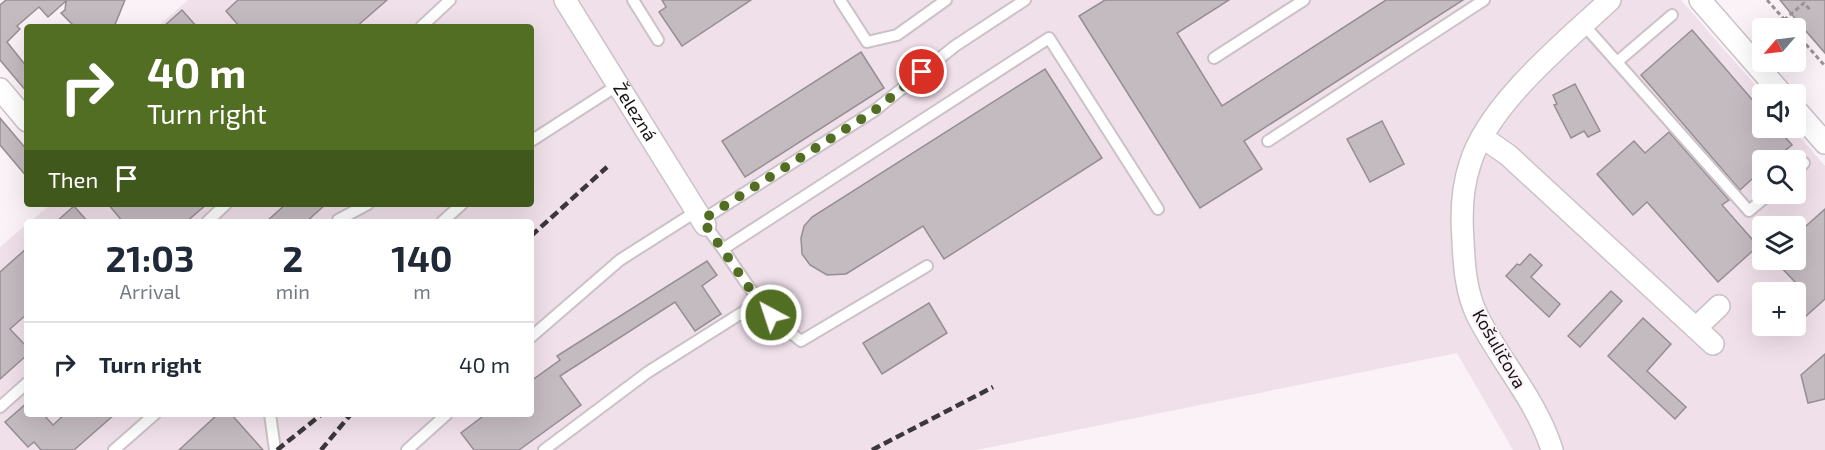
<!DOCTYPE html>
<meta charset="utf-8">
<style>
:root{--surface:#fff;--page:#f6f6f7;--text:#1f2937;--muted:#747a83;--line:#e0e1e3}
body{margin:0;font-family:"Exo 2",sans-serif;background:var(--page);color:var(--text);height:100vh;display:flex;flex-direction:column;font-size:22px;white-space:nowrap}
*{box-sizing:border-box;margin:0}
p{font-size:20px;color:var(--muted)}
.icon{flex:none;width:33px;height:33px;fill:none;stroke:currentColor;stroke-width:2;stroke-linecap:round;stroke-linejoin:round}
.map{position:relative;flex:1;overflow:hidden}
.sheet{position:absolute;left:24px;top:219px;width:510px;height:198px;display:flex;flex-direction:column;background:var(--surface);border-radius:6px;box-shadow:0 6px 24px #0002}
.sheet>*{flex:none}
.guide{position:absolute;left:24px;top:24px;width:510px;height:183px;border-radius:6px;box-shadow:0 6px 24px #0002;background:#526e23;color:#fff;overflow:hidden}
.needle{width:39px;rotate:242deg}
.controls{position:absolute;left:1752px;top:18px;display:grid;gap:12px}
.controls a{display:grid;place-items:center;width:54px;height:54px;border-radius:6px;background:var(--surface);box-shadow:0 6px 24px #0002;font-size:30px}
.pin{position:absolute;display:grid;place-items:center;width:51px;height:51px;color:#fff;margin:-26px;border:3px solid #fff;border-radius:50%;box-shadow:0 2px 6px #0007}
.me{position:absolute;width:66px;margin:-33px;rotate:320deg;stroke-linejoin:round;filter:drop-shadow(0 0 4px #0008)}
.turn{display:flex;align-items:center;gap:21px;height:126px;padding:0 24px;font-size:27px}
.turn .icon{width:78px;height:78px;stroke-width:2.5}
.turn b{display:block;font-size:42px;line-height:51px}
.then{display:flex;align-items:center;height:57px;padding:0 24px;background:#0003;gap:12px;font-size:22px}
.eta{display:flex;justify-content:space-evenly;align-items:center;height:102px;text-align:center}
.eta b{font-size:36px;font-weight:700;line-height:42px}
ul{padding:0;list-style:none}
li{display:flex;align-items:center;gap:18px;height:84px;padding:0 24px;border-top:2px solid var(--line)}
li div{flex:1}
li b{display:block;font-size:22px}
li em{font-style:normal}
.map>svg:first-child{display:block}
</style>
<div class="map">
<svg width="1825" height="450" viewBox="0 0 1825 450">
<rect width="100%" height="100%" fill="#fbf2f8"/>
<!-- built -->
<path fill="#f0e0ea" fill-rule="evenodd" d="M 188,0 L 1681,0 L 1763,94 L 1762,128 L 1792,128 L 1825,166 L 1825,450 L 1513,450 L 1457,353 L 977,450 L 0,450 L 0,247 L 27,224 L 27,414 L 531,414 L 531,222 L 30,222 L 51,204 L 531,204 L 531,27 L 157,27 ZM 1762,160 L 1796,160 L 1796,194 L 1762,194 ZM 1762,226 L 1796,226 L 1796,260 L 1762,260 ZM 1762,292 L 1796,292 L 1796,326 L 1762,326 Z"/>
<!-- building -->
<g fill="#c4bbc1" stroke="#968e93" stroke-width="1.5">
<polygon points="6,0 125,0 114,27 75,27 61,13 65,10 66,1 48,17 39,7 17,26 20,29 7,42 27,67 27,92 0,60 0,5"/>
<polygon points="238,0 387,0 356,27 240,27 226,11"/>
<polygon points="662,0 751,0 682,46 659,12 666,7"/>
<polygon points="1105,0 1229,0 1177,33 1222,106 1386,0 1463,0 1244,141 1262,169 1200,208 1079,16"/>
<polygon points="1780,0 1825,0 1825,53 1798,22"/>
<polygon points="182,10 197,27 163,27"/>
<polygon points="1692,30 1762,111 1762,128 1777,128 1792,145 1773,160 1762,160 1762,170 1740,190 1641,75"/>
<polygon points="861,52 884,88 745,177 722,141"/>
<polygon points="1045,69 1102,158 944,259 923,226 846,274 827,275 810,265 802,254 801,238 804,226 812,217"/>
<polygon points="1575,84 1600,131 1588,137 1584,131 1571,138 1554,105 1557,104 1553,95"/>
<polygon points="0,118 27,150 27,177 0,145"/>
<polygon points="1382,121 1404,164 1370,182 1347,139"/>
<polygon points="1669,132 1729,200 1722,205 1758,246 1718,282 1647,202 1633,215 1597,174 1634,141 1645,153"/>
<polygon points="108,204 207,204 186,222 123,222"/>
<polygon points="286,204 326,204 306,222 266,222"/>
<polygon points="74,206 88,222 56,222"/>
<polygon points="1825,209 1825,299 1796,325 1796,283 1774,260 1796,260 1796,235"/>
<polygon points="27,248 27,314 10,329 27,347 27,355 0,379 0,272"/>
<polygon points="1530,254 1542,265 1531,277 1560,304 1549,317 1506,276 1517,264 1520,265"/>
<polygon points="707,261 717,275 702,286 721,314 695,331 675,302 560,376 581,405 519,450 474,450 461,433 486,414 531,414 531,381 560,360 557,356"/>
<polygon points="1611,291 1622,301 1580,347 1568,336"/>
<polygon points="929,303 947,333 882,374 863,343"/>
<polygon points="1643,318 1671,344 1647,371 1686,407 1675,419 1608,356"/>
<polygon points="1825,354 1825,399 1808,403 1801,375"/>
<polygon points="27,403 27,414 43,414 53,425 65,414 115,414 74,450 41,450 34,442 28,447 5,422"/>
<polygon points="218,414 231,414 263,450 179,450"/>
</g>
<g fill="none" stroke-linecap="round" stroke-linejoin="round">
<defs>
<g id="service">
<polyline points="633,0 658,40"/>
<polyline points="840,0 867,42 897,35 946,0"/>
<polyline points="1584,25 1749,211 1769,194"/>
<polyline points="421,27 450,0"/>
<polyline points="1214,58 1304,0"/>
<polyline points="1617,62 1672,15"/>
<polyline points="531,141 618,85"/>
<polyline points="1268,141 1484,0"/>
<polyline points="1796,171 1804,163"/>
<polyline points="338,220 368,204"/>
<polyline points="702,220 874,111 955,46 1025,0"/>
<polyline points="207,222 226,204"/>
<polyline points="442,222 462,204"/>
<polyline points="705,225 723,249 1049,38 1158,209"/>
<path d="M 723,249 C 748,286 764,313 801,341 L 927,266"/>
<polyline points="531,337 620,260 697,211"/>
<polyline points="0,407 27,383"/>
<polyline points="270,414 275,450"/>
<polyline points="114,450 155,414"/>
<polyline points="407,450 447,414"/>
<polyline points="544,450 648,372 759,302"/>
</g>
<g id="minor">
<path id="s1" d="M 565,0 L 705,225"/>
<polyline points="1700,0 1782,94"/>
<polyline points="0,89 27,121"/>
<polyline points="1796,110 1825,143"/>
<polyline points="1482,137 1508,155 1713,344"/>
<polyline points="1696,328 1719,306"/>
<path d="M 1552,450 C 1537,401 1500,361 1477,315 C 1466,292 1464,266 1463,240 C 1461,215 1462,188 1470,164 C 1488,104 1565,42 1610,0"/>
</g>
</defs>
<!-- service casing -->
<use href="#service" stroke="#cbc2c8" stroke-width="14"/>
<!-- minor casing -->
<use href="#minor" stroke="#cbc2c8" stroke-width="24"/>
<!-- path -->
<g stroke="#999296" stroke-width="3" stroke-dasharray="4.5 3" stroke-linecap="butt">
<polyline points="1767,0 1792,28"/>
<polyline points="1784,20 1804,3 1811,11"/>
<polyline points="1796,33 1825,66"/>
</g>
<!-- service -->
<use href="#service" stroke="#fff" stroke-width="10"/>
<!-- minor -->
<use href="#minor" stroke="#fff" stroke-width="21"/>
<!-- rail -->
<g stroke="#3b373a" stroke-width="4.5" stroke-dasharray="9 4.5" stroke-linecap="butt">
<polyline points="531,236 607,167"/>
<polyline points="277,450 322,414"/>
<polyline points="321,450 351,414"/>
<polyline points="872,450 993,387"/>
</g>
</g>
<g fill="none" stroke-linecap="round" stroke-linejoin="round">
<!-- route -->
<polyline stroke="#526e23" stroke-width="10" stroke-dasharray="0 18" points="771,315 759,302 702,220 874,111 922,72"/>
</g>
<g text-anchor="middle" stroke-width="4.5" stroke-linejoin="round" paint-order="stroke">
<!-- street labels -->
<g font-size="18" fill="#151214" stroke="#fbf2f8">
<text dy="6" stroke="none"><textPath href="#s1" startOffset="132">Železná</textPath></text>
<text transform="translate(1499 349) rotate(60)" y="6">Košuličova</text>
</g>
</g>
</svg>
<div class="controls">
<a><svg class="needle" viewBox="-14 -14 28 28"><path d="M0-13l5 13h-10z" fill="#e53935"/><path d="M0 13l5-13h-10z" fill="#747a83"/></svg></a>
<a><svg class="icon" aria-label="sound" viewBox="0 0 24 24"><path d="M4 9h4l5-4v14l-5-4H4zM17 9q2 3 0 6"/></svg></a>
<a><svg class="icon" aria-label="search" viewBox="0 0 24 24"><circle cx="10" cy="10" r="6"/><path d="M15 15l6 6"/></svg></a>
<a><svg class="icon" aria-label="layers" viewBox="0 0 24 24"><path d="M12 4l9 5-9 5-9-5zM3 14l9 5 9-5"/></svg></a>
<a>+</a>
</div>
<div class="pin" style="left:922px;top:72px;background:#d93025"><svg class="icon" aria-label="arrive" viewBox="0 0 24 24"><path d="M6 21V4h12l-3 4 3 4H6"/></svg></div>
<svg class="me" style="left:771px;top:315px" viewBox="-20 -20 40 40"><circle r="17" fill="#526e23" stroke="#fff" stroke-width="3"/><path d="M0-11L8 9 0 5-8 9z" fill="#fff"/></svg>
<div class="guide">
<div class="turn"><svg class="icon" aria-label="right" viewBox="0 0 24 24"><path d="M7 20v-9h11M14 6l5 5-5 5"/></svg><div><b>40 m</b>Turn right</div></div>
<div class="then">Then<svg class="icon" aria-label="arrive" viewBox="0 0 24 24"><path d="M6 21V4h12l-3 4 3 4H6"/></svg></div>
</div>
<section class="sheet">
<div class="eta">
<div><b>21:03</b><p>Arrival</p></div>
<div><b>2</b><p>min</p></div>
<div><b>140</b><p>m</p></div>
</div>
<ul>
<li><svg class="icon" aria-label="right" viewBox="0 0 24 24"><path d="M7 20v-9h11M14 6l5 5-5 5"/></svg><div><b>Turn right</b></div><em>40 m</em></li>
</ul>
</section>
</div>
